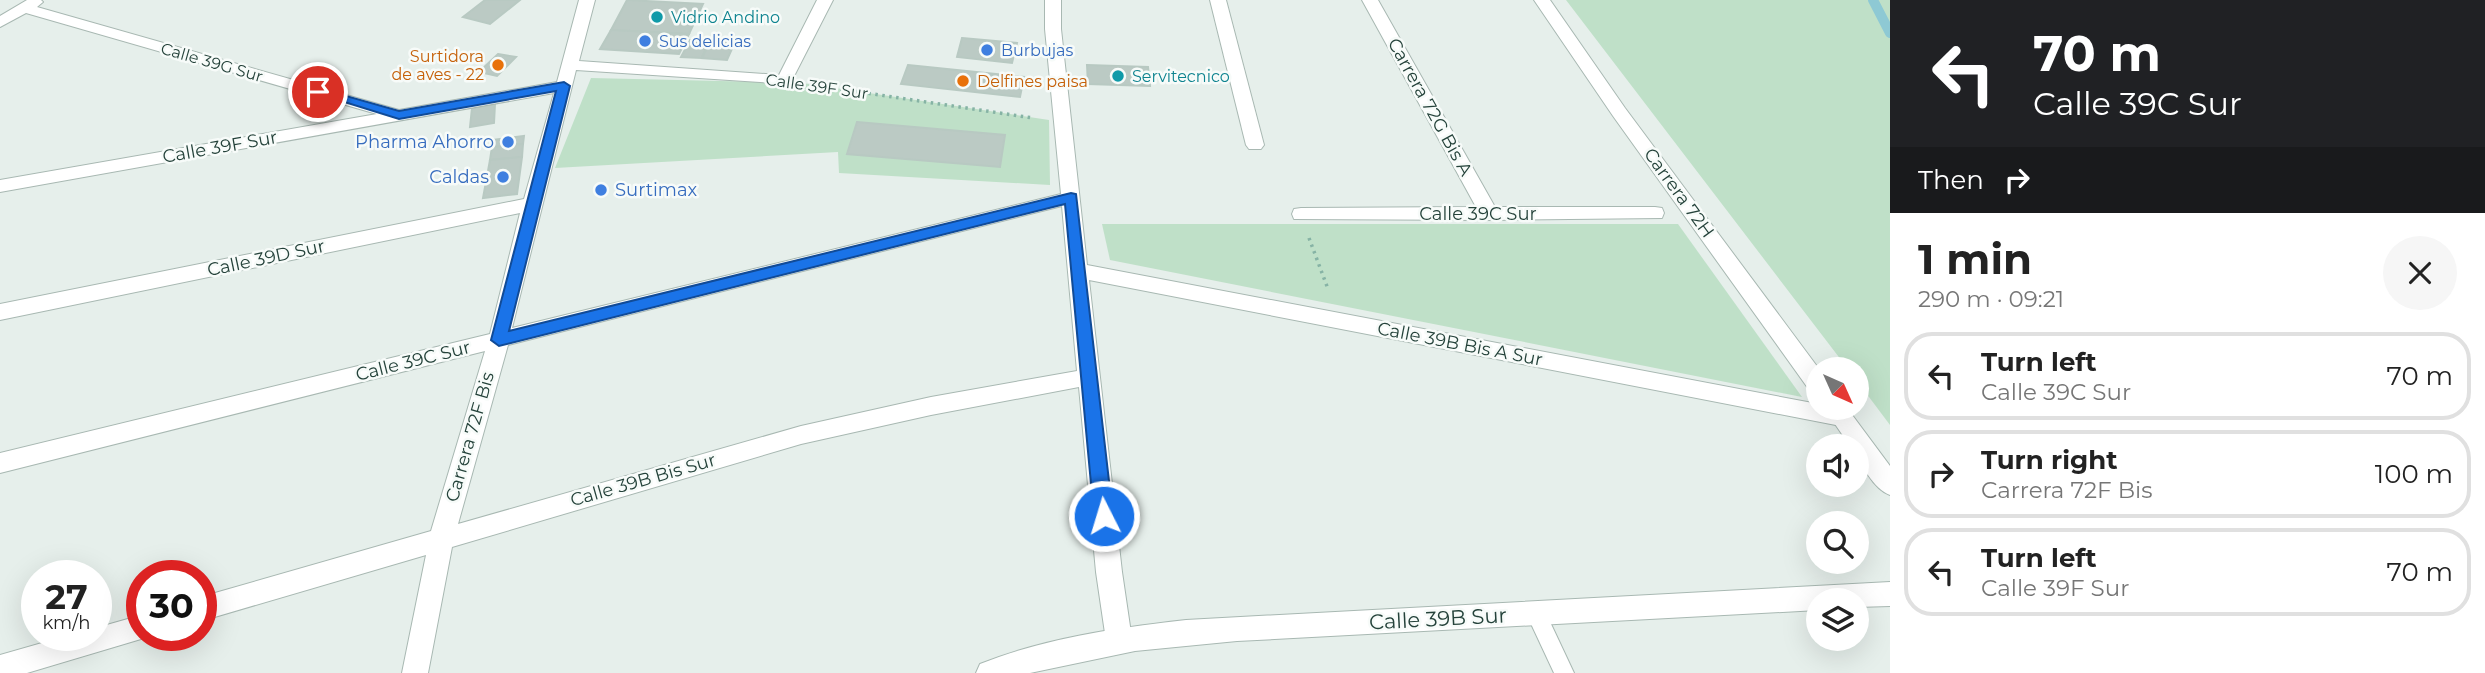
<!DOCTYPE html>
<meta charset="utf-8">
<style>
:root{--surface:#fff;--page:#f6f6f6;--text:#222;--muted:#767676;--line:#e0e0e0}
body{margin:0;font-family:Montserrat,sans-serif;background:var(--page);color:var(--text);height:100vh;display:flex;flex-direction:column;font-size:26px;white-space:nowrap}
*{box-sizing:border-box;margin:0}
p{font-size:23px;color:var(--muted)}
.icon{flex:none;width:38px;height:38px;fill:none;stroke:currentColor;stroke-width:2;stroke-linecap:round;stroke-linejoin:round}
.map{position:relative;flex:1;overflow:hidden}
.sheet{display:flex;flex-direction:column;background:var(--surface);width:595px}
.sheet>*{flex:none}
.hud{background:#202124;color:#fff;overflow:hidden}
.needle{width:46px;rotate:135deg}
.buttons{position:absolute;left:1806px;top:357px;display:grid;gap:14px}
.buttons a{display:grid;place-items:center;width:63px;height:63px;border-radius:50%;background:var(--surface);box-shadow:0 7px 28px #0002;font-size:35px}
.speed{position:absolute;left:21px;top:560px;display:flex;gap:14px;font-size:35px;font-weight:700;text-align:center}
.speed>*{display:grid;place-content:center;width:91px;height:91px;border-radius:50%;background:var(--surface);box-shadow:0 7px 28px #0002;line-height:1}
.speed small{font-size:18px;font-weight:400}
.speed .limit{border:10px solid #d22;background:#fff;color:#111}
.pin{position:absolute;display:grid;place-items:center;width:60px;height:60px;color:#fff;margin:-30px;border:4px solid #fff;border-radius:50%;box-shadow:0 2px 7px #0007}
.me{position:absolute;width:77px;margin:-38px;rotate:355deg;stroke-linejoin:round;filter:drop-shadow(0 0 5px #0008)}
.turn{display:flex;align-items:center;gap:24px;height:147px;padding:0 28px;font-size:32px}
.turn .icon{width:91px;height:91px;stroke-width:2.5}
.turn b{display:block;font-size:49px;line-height:60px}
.then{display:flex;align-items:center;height:66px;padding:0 28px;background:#0003;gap:14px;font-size:26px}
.round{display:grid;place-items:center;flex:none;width:74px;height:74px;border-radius:37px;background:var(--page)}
.overview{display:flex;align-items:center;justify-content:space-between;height:119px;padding:0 28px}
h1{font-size:42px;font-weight:700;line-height:52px}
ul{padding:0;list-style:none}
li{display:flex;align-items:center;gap:21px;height:88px;margin:0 14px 10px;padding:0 14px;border:4px solid var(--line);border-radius:28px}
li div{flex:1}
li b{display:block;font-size:26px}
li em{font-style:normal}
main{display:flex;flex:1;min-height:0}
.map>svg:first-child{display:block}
</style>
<main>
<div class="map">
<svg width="1890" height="673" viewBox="0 0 1890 673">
<rect width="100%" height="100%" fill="#e6efeb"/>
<!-- green -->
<g fill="#bfe0c8">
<polygon points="1566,0 1890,0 1890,425 1857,381 1857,369 1848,369"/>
<polygon points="591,78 802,83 1049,120 1050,185 839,173 838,152 555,168"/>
<polygon points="1102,224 1678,224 1802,397 1110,260"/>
</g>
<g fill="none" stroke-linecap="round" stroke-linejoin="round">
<!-- stream -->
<polyline stroke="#8ec9d4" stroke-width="10" points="1873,0 1890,33"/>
</g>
<!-- building -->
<g fill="#bbcac4" stroke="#b8c9c2" stroke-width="2">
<polygon points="485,0 520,0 490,24 463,17"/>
<polygon points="627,0 703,4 689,34 611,30"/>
<polygon points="611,30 689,34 679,54 600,49"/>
<polygon points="962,38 1017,43 1012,63 957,57"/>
<polygon points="690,40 710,41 702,58 681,57"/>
<polygon points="710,41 735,42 727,60 702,58"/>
<polygon points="498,54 516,57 497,76 479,72"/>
<polygon points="908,65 1024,77 1020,97 901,84"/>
<polygon points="1087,65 1148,67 1150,86 1088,84"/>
<polygon points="495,104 494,123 470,127 472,108"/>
<polygon points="857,122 1005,135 1000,167 847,154"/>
<polygon points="524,136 523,144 492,147 493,140"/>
<polygon points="523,144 522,157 490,160 492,147"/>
<polygon points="522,157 517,194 483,198 490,160"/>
</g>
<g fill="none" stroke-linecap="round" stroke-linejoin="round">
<defs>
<polygon id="service" points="1536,604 1543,607 1574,673 1554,673 1526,613 1529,607"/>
<g id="minor">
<path d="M 27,0 L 41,0 L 43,2 L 37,7 L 399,110 L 557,82 L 579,0 L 595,0 L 579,61 L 779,75 L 817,0 L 833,0 L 790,84 L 576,70 L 512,328 L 1061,194 L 1045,29 L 1045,0 L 1061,0 L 1061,29 L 1087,265 L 1818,404 L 1818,408 L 1849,411 L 1852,417 L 1849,423 L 1841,426 L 1089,280 L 1122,572 L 1132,640 L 1128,649 L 1119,652 L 1110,649 L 1106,640 L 1096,572 L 1079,387 L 931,415 L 801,444 L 452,547 L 428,673 L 402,673 L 426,555 L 201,621 L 201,597 L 431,531 L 485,351 L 0,473 L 0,453 L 490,334 L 520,213 L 0,320 L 0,304 L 524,199 L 554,93 L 0,192 L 0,180 L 377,114 L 26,13 L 0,27 L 0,16 ZM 1062,206 L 1077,371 L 931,397 L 801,426 L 458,524 L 508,345 Z"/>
<polygon points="1210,0 1226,0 1264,145 1261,149 1249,149 1246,145"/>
<polygon points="1362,0 1378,0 1495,207 1655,207 1662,208 1664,213 1662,218 1489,220 1294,219 1292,214 1294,209 1301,208 1476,207"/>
<polygon points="142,615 142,635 151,636 27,673 0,673 0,655 70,635 96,635 96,628"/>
</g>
<g id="tertiary">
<polygon points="1534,0 1550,0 1625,108 1819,369 1818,393 1810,391 1613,116"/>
<path d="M 1824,408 L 1847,408 L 1890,466 L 1890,495 C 1875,490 1857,462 1857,446 L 1850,446 Z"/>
<path d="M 1890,582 L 1890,606 L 1857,607 L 1857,600 L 1818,600 L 1818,610 L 1237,641 L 1135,651 L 1030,673 L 976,673 L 980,664 C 1045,638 1116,628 1186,620 Z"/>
</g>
</defs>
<!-- service casing -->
<use href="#service" stroke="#a8b8b2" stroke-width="2"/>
<!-- minor casing -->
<use href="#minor" stroke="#a8b8b2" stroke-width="2"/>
<!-- tertiary casing -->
<use href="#tertiary" stroke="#a8b8b2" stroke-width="2"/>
<!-- path -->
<g stroke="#86b3a5" stroke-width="3.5" stroke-dasharray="2.5 4.5" stroke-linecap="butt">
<polyline points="813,85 1033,118"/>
<polyline points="1309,238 1328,289"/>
</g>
<!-- service -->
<use href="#service" fill="#fff" fill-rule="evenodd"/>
<!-- minor -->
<use href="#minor" fill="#fff" fill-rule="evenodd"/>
<!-- tertiary -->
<use href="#tertiary" fill="#fff" fill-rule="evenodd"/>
</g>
<!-- route -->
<polygon fill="#1a73e8" stroke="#114b97" stroke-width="2" points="564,82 570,86 509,331 1071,193 1076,194 1113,516 1110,521 1104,524 1097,521 1094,516 1065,204 499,346 491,340 556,91 399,119 312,92 318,88 399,111"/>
<!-- markers -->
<g fill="#0f9aa8" stroke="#f7fbf9" stroke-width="2.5">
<circle cx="657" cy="17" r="7"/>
<circle cx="1118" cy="76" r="7"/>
</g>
<g fill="#3f7fe0" stroke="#f7fbf9" stroke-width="2.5">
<circle cx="645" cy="41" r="7"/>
<circle cx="987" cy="50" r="7"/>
<circle cx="508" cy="142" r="7"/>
<circle cx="503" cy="177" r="7"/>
<circle cx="601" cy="190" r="7"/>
</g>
<g fill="#e8710a" stroke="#f7fbf9" stroke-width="2.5">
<circle cx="498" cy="65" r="7"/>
<circle cx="963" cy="81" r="7"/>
</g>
<g text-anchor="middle" stroke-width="5" stroke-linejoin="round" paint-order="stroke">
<!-- far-culture labels -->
<g font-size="16" fill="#0d838f" stroke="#f7fbf9" text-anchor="start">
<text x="671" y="23">Vidrio Andino</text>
<text x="1132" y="82">Servitecnico</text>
</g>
<!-- far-shop labels -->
<g font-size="16" fill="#366cbe" stroke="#f7fbf9" text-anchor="start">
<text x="659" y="47">Sus delicias</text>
<text x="1001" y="56">Burbujas</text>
</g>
<!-- far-food labels -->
<g font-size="16" fill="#c56008" stroke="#f7fbf9" text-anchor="end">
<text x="484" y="62">Surtidora<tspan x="484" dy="18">de aves - 22</tspan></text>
<text x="977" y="87" text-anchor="start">Delfines paisa</text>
</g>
<!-- far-street labels -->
<g font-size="16" fill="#24423a" stroke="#f7fbf9">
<text transform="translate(212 62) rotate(16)" y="6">Calle 39G Sur</text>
<text transform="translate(817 86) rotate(8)" y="6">Calle 39F Sur</text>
</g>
<!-- street labels -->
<g font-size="18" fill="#24423a" stroke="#f7fbf9">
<text transform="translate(1430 107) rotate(61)" y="6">Carrera 72G Bis A</text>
<text transform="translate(220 147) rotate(-10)" y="6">Calle 39F Sur</text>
<text transform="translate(1679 193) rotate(54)" y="6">Carrera 72H</text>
<text x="1478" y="220">Calle 39C Sur</text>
<text transform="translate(266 258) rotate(-12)" y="6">Calle 39D Sur</text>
<text transform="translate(1460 344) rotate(11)" y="6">Calle 39B Bis A Sur</text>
<text transform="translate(413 361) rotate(-14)" y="6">Calle 39C Sur</text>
<text transform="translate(470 437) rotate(-74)" y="6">Carrera 72F Bis</text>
<text transform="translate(643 480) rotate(-16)" y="6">Calle 39B Bis Sur</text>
</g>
<!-- shop labels -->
<g font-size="18" fill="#366cbe" stroke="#f7fbf9" text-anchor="end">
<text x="494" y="148">Pharma Ahorro</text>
<text x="489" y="183">Caldas</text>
<text x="615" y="196" text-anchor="start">Surtimax</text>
</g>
<!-- near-street labels -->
<g font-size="21" fill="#24423a" stroke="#f7fbf9">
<text transform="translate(1438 619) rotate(-3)" y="7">Calle 39B Sur</text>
</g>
</g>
</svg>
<div class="buttons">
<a><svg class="needle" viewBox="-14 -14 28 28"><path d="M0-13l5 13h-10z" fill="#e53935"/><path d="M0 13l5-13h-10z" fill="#767676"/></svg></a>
<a><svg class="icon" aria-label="sound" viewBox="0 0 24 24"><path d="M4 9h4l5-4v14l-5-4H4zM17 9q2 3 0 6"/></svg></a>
<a><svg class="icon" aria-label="search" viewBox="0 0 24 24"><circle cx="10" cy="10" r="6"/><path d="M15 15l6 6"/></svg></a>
<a><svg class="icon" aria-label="layers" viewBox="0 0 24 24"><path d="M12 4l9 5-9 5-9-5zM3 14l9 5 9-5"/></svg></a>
</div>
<div class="speed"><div>27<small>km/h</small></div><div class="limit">30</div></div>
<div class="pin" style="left:318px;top:92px;background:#d93025"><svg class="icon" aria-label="arrive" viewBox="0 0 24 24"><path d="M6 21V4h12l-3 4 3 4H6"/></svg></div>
<svg class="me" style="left:1104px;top:516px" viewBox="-20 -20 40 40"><circle r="17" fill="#1a73e8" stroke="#fff" stroke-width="3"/><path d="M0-11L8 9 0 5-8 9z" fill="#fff"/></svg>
</div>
<section class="sheet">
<div class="hud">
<div class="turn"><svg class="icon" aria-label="left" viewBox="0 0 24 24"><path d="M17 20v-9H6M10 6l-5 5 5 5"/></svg><div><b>70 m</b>Calle 39C Sur</div></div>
<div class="then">Then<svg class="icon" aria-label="right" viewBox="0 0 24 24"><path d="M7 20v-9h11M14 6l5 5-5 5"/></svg></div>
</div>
<div class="overview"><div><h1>1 min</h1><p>290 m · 09:21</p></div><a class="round"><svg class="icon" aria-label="close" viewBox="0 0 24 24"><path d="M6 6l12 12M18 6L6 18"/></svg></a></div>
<ul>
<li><svg class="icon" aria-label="left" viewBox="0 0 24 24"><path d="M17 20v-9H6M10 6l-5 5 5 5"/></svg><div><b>Turn left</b><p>Calle 39C Sur</p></div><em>70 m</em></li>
<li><svg class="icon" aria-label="right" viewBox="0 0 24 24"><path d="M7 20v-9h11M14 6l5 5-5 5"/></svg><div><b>Turn right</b><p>Carrera 72F Bis</p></div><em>100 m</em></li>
<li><svg class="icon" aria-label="left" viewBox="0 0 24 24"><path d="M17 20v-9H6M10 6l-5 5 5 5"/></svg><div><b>Turn left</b><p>Calle 39F Sur</p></div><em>70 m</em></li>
</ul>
</section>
</main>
